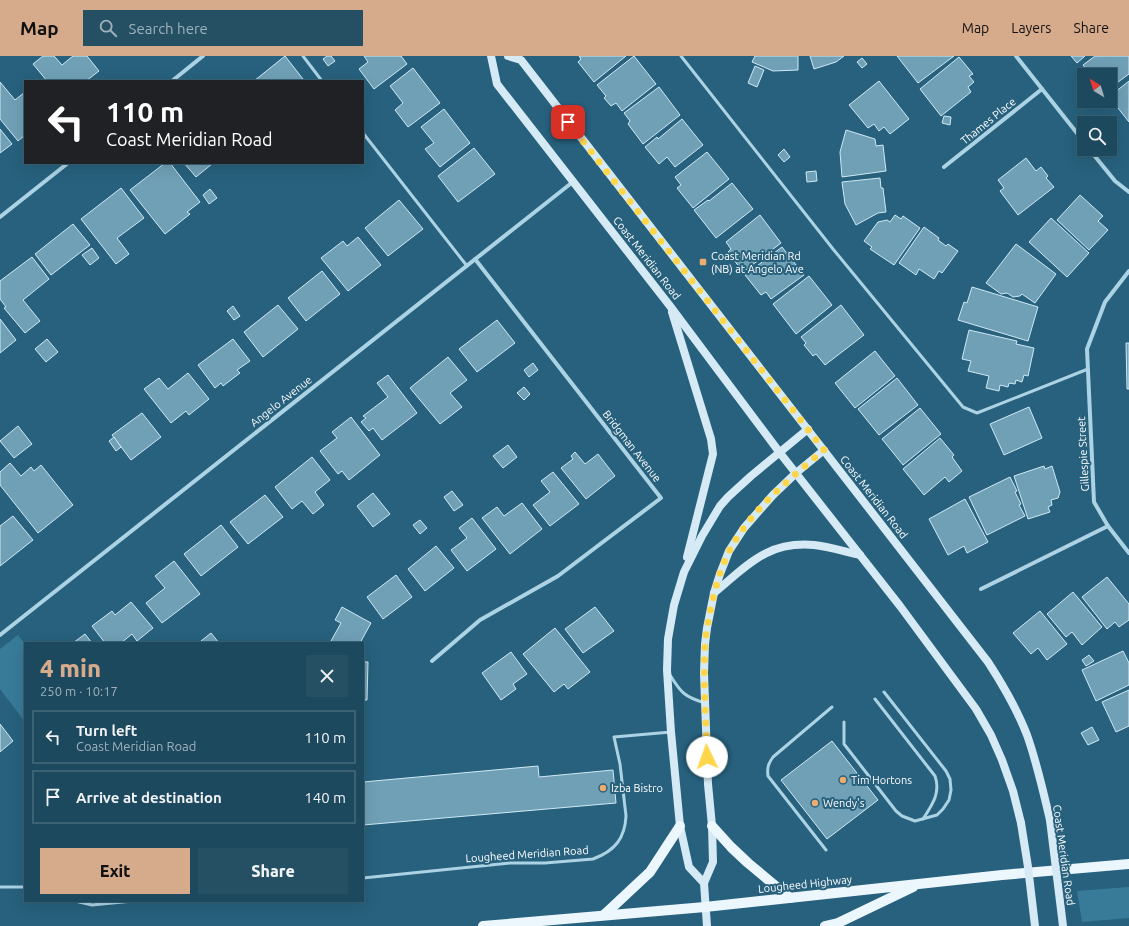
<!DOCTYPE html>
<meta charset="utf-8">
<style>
:root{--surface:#1d495e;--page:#255064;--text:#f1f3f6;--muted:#a0b2bc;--line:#3b6173;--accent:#d6ab8b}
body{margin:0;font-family:Ubuntu,sans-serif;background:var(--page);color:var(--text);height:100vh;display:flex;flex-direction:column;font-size:15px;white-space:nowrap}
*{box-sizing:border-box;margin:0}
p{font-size:13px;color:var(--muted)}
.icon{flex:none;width:22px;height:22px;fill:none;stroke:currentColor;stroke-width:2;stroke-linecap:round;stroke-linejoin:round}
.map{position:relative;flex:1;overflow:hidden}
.details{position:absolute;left:24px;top:586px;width:340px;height:260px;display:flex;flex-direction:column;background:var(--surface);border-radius:0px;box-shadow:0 4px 16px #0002,0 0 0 1px var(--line)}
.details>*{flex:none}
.hud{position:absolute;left:24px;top:24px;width:340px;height:84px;border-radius:0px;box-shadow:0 4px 16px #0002,0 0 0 1px var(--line);background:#202124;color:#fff;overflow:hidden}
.needle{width:26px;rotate:322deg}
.controls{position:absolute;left:1077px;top:12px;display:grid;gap:8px}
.controls a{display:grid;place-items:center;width:40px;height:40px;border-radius:0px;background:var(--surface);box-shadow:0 4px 16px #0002,0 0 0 1px var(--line);font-size:20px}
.pin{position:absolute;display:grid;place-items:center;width:34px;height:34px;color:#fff;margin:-17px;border-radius:8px;box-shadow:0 2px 6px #0006}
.me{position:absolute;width:44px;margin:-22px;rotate:357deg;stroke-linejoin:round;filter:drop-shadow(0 0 3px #0008)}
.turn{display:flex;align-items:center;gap:14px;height:84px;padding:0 16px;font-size:18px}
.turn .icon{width:52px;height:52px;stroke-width:2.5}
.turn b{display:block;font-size:28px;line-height:34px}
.round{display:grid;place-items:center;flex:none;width:42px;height:42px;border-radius:0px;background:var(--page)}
.headline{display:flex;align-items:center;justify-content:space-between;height:68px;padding:0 16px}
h1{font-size:24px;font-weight:800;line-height:30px;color:var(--accent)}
.button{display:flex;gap:8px;margin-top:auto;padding:8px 16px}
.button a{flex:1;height:46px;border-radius:0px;background:var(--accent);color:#111;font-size:16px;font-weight:800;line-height:46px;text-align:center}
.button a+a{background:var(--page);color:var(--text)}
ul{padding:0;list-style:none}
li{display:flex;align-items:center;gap:12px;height:54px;margin:0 8px 6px;padding:0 8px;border:2px solid var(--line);border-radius:0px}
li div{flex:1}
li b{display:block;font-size:15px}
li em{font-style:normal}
header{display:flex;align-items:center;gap:24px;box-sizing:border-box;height:56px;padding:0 20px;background:var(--accent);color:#111}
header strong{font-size:19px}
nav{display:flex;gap:22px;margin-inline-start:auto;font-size:14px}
.search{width:280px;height:36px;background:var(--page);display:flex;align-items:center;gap:10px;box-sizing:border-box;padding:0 14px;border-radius:0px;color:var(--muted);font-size:15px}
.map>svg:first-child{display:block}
</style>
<header>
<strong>Map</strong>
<div class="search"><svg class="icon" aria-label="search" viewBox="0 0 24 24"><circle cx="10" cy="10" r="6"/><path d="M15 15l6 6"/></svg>Search here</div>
<nav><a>Map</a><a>Layers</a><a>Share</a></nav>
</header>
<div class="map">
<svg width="1129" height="870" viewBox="0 0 1129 870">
<rect width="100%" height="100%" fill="#27617d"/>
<!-- green -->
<g fill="#387b98">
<polygon points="18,579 25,588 25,666 0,633 0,593"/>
<polygon points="1129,831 1129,862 1082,866 1077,835"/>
</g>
<!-- building -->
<g fill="#70a0b6" stroke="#cfe9f4">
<polygon points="43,0 54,0 62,9 73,0 87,0 99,15 86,25 47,25 33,8"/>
<polygon points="285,0 303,23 300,25 254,25"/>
<polygon points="327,0 331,0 335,5 328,10 323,3"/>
<polygon points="364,0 401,0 407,8 374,33 359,13 368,6"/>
<polygon points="579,0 626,0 594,26 578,6 581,3"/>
<polygon points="634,0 656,28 622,55 616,47 611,50 604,42 606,40 597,29"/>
<polygon points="755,0 798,0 798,14 773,15 752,6"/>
<polygon points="810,0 844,0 836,6 814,13"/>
<polygon points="897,0 954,0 918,27"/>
<polygon points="1071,0 1085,0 1077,7"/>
<polygon points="1095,0 1129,0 1129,18 1110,32 1110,19 1091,19 1083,9"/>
<polygon points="959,1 973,18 969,20 974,26 968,31 971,36 941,60 920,33"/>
<polygon points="862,2 867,8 862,12 857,6"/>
<polygon points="755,10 764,14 757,31 748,27"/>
<polygon points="413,12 440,47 408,71 395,54 403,47 390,30"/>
<polygon points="879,25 909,63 890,78 884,71 879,75 874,68 868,72 849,49"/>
<polygon points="1129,25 1129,66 1110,42 1110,40"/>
<polygon points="0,26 15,44 25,36 25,79 18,85 0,63"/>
<polygon points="659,31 680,59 643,88 628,68 630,65 624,57"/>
<polygon points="444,53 470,87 440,111 425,93 434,87 421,71"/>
<polygon points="944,60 951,61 950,69 942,67"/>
<polygon points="682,63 703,89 675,111 667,101 659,108 645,91 657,81 658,83"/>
<polygon points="0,73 12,88 0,97"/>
<polygon points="846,74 875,83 876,90 883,89 886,115 842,121 840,96"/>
<polygon points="474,92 495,118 458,146 438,120"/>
<polygon points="784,93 790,101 784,106 778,99"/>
<polygon points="707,96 729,123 693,152 677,132 681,129 675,121"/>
<polygon points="1026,102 1036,115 1041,111 1048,120 1046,122 1054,131 1018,159 1000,135 1004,132 998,124"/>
<polygon points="165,107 170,107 200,146 187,156 190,158 165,178 130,134"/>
<polygon points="184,107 212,107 212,108 196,121"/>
<polygon points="816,115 817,125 807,126 806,116"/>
<polygon points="880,122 881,132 883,132 886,156 878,157 856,169 845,148 842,126"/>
<polygon points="732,127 753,153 716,182 694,154 708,144 709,145"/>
<polygon points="121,132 144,162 117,182 129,198 116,208 81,163"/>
<polygon points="210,133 217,142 209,148 203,139"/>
<polygon points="1080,139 1103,160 1098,165 1108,174 1089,194 1057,164"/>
<polygon points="399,144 423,173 388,200 365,172"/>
<polygon points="760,159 781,187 743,216 728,196 731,193 726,186"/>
<polygon points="895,159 901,163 903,160 920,172 894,209 870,193 872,191 864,185 878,166 887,164 890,166"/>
<polygon points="1051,162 1089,197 1067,221 1029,186"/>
<polygon points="73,168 90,189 51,219 35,198"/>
<polygon points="924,171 939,182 938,184 946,190 948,188 958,195 942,217 939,215 934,223 919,213 916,219 899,207"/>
<polygon points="358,181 381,209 348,235 321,202 343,185 347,190"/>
<polygon points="1016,188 1056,218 1035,247 1022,238 1020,240 1013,241 1007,237 1001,238 986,227"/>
<polygon points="782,191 804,219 771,243 766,236 761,239 745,219"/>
<polygon points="92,192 99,202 90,209 82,199"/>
<polygon points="32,201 49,223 23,244 40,265 25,277 4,252 6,251 0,243 0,225"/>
<polygon points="322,215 340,238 306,265 288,242"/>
<polygon points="809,220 832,249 796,278 773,248"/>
<polygon points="972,231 1038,251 1028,285 958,264 964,246 967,247"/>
<polygon points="278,249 298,273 263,301 244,276"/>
<polygon points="841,249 864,279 825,309 816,298 813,300 804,289 806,287 801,281"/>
<polygon points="233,250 240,260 234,264 227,255"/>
<polygon points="0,263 16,284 0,297"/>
<polygon points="497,264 515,287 477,316 459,293"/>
<polygon points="969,274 1017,285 1016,288 1034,292 1028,320 1024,319 1022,326 1016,324 1015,328 1009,327 1008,331 1000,329 999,335 986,332 989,320 968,315 971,305 962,303"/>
<polygon points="47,283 58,296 46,306 35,293"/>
<polygon points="233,283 250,305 237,314 240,317 223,330 221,327 215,332 198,309"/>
<polygon points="1126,287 1129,287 1129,333 1127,333"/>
<polygon points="875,295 895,320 855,352 835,327"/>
<polygon points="448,301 467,324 450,337 462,351 440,368 410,332"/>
<polygon points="533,307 538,314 529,321 524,314"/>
<polygon points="188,317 209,343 189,359 186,355 171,367 144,333 159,322 168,333"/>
<polygon points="388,319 417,357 382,384 373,372 369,375 361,366 366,362 363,360 388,341 377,327"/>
<polygon points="897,322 918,349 879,379 858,353"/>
<polygon points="524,331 530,338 524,344 517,337"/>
<polygon points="1029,351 1042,382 1004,399 990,368"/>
<polygon points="920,352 941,378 903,409 882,383"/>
<polygon points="142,357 161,381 131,404 112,379"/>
<polygon points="351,361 380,399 349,424 342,415 338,418 320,395 337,382 332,376"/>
<polygon points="18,370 32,388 14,402 0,385"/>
<polygon points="114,381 121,391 116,395 109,385"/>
<polygon points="940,382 954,399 952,401 962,415 949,426 945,421 924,439 903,413"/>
<polygon points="508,389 517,401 503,412 493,400"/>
<polygon points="575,396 585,408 598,398 615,420 586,443 561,412 573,403 571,400"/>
<polygon points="312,401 330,424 315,436 324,449 313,458 302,445 292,453 275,431"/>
<polygon points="10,407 21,420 31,411 34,415 41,409 73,449 38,477 0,429 0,416"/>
<polygon points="1044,410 1045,413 1052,410 1060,436 1058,442 1051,444 1052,449 1048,451 1050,456 1028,463 1014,420"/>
<polygon points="553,416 579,448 550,470 533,449 550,436 541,425"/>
<polygon points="1010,421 1017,435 1015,436 1021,448 1019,449 1025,460 987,479 969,441"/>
<polygon points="452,435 463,449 454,455 444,441"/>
<polygon points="373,437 390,458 373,471 357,450"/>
<polygon points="265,439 283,461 248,488 230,466"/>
<polygon points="965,443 988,486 967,497 964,490 948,499 929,463"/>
<polygon points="522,447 542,473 510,498 482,462 497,451 504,460"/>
<polygon points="13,460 33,484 0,510 0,470"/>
<polygon points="472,462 496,493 467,515 451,494 467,482 459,472"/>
<polygon points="420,464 427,472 420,478 413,469"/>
<polygon points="221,469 238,491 201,520 184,498"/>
<polygon points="436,490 454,512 425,535 408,513"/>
<polygon points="174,505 200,538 162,567 146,547 165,532 155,520"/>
<polygon points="396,519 412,541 383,563 367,541"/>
<polygon points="1107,521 1129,548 1129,564 1119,571 1115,566 1107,573 1082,541"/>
<polygon points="1073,536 1102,571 1082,589 1072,576 1066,581 1047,558"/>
<polygon points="131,546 153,572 137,585 132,578 121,587 105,587 92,570 112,555 115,559"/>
<polygon points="342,551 371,567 360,587 334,587 331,585 341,567 335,564"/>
<polygon points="595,551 614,575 583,597 565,573"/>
<polygon points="1040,555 1067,588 1047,604 1038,592 1031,598 1013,577"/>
<polygon points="555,572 590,616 568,633 564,628 554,636 523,598"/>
<polygon points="211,577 219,587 203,587 201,585"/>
<polygon points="85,578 92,587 73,587"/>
<polygon points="1123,595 1129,607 1129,629 1096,645 1082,614"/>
<polygon points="511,596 527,618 513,628 516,633 501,644 482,617"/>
<polygon points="1089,599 1094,605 1086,610 1082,604"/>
<polygon points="363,606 368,606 367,644 363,644"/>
<polygon points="1129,634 1129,670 1116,676 1102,646"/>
<polygon points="0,668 13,685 0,696"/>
<polygon points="1092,671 1099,684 1088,689 1081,677"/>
<polygon points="832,685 878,744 827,783 781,724"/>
<polygon points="538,710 539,721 613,714 616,747 363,769 363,726"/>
</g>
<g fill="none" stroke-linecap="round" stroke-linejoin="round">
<!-- lane -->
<g stroke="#acd3e4" stroke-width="3">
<polyline points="303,0 322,25"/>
<polyline points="681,0 833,193 963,351 977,357 1088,313"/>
<polyline points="363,77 467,210"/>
<path d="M 670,619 C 681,637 685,641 705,647"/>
<path d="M 875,643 L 935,720 C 941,737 932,749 923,763"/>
<polyline points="844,666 844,688 896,755 902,760 915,765 937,759 943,753 949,744 951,734 950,723 946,715 884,636"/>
<path d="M 826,794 L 768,720 C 767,712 768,708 773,701 L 832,651"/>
<path d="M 363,822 L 510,807 L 545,807 L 593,803 C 615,795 625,782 626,760 L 620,708 L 614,681 L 671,676"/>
<polyline points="0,831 25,831"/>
<polyline points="75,845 92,849 133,845"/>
</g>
<!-- street -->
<g stroke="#acd3e4" stroke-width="4">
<polyline points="1016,0 1084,86"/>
<polyline points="172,25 203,0"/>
<polyline points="1089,93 1115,125 1129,136"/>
<polyline points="944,111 1042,33"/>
<polyline points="0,161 68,107"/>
<polyline points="1129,215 1105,246 1087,293 1094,446 1108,470 1129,497"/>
<polyline points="981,533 1108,470"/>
<polyline points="0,579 574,125"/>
<polyline points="432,605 480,564 558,520 661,442 475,203"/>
</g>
<!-- secondary -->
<g stroke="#d5eaf5" stroke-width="8">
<polyline points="491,0 497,28 670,250 780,397 900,550 976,653 991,679 1002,704 1013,735 1021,767"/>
<path d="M 508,0 L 521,4 L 988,606 C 1003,629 1017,653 1027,679 C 1037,707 1043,735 1050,764"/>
<polyline points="672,256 711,383 713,398 687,501"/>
<path d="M 714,537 C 748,509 767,485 814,489 C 828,490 846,496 860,499"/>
<polyline points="704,827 689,811 680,770 671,676 667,614 668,583 674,549 684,516 702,480 720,450 728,441 751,420 808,373"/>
<polyline points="707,870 704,827 713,806 712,770 708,728 704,617 705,588 707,572 714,537 720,518 729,495 744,472 773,439 796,417 824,394"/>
</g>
<!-- primary -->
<g stroke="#ecf6fd" stroke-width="10">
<polyline points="712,770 731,791 748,807 790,842"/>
<polyline points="604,859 650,816 680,770"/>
<polyline points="483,870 705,851 1002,819 1129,808"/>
<polyline points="825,870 838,867 913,831"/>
</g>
<!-- secondary-bridge -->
<g stroke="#d5eaf5" stroke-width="8">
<polyline points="1050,764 1063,870"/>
<polyline points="1021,767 1028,811 1035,870"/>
</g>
</g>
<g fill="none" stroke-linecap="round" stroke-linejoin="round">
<!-- route -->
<path stroke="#ffd54a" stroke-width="7" stroke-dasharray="0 12.6" d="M 568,66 L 824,394 C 792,421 757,449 735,485 C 723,504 717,525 712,547 C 709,561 706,575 705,589 C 703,626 706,664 707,701"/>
</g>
<!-- markers -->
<g fill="#ecac72" stroke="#27617d" stroke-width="1.5">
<rect x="699" y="202" width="8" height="8" rx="2"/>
<circle cx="843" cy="724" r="4"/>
<circle cx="603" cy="732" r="4"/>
<circle cx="815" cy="747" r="4"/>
</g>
<g text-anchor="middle" stroke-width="4" stroke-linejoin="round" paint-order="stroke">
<!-- street labels -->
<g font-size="11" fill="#fff" stroke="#27617d">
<text transform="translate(988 65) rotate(-39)" y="4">Thames Place</text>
<text transform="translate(647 202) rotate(52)" y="4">Coast Meridian Road</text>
<text transform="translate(281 345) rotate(-38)" y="4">Angelo Avenue</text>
<text transform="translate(632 390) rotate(52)" y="4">Bridgman Avenue</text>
<text transform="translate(1083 398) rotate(-93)" y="4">Gillespie Street</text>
<text transform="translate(874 441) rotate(52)" y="4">Coast Meridian Road</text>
<text transform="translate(527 798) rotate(-4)" y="4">Lougheed Meridian Road</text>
<text transform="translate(1064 799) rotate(82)" y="4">Coast Meridian Road</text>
<text transform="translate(805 828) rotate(-6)" y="4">Lougheed Highway</text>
</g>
<!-- poi labels -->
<g font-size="11" fill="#fff" stroke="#27617d" text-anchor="start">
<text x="711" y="204">Coast Meridian Rd<tspan x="711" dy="13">(NB) at Angelo Ave</tspan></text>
<text x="851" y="728">Tim Hortons</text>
<text x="611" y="736">Izba Bistro</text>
<text x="823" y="751">Wendy's</text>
</g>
</g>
</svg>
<div class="controls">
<a><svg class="needle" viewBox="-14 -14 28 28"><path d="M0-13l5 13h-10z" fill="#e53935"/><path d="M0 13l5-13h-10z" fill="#a0b2bc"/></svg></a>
<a><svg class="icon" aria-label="search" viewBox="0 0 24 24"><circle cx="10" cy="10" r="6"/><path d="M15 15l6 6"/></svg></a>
</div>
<div class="pin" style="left:568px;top:66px;background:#d93025"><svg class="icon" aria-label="arrive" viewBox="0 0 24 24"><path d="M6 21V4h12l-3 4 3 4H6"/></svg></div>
<svg class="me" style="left:707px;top:701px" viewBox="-20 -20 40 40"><circle r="19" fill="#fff"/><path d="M0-13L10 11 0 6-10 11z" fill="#ffd54a"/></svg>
<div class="hud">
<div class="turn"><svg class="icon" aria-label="left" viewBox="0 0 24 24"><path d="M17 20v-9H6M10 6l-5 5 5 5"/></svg><div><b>110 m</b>Coast Meridian Road</div></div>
</div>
<section class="details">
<div class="headline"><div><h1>4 min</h1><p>250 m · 10:17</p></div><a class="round"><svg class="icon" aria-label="close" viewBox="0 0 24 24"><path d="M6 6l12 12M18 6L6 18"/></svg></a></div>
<ul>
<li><svg class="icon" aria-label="left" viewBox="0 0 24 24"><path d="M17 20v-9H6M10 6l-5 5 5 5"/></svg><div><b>Turn left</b><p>Coast Meridian Road</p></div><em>110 m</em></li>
<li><svg class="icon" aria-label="arrive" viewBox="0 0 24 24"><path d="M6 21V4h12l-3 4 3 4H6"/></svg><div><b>Arrive at destination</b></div><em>140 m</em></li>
</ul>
<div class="button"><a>Exit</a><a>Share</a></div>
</section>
</div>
